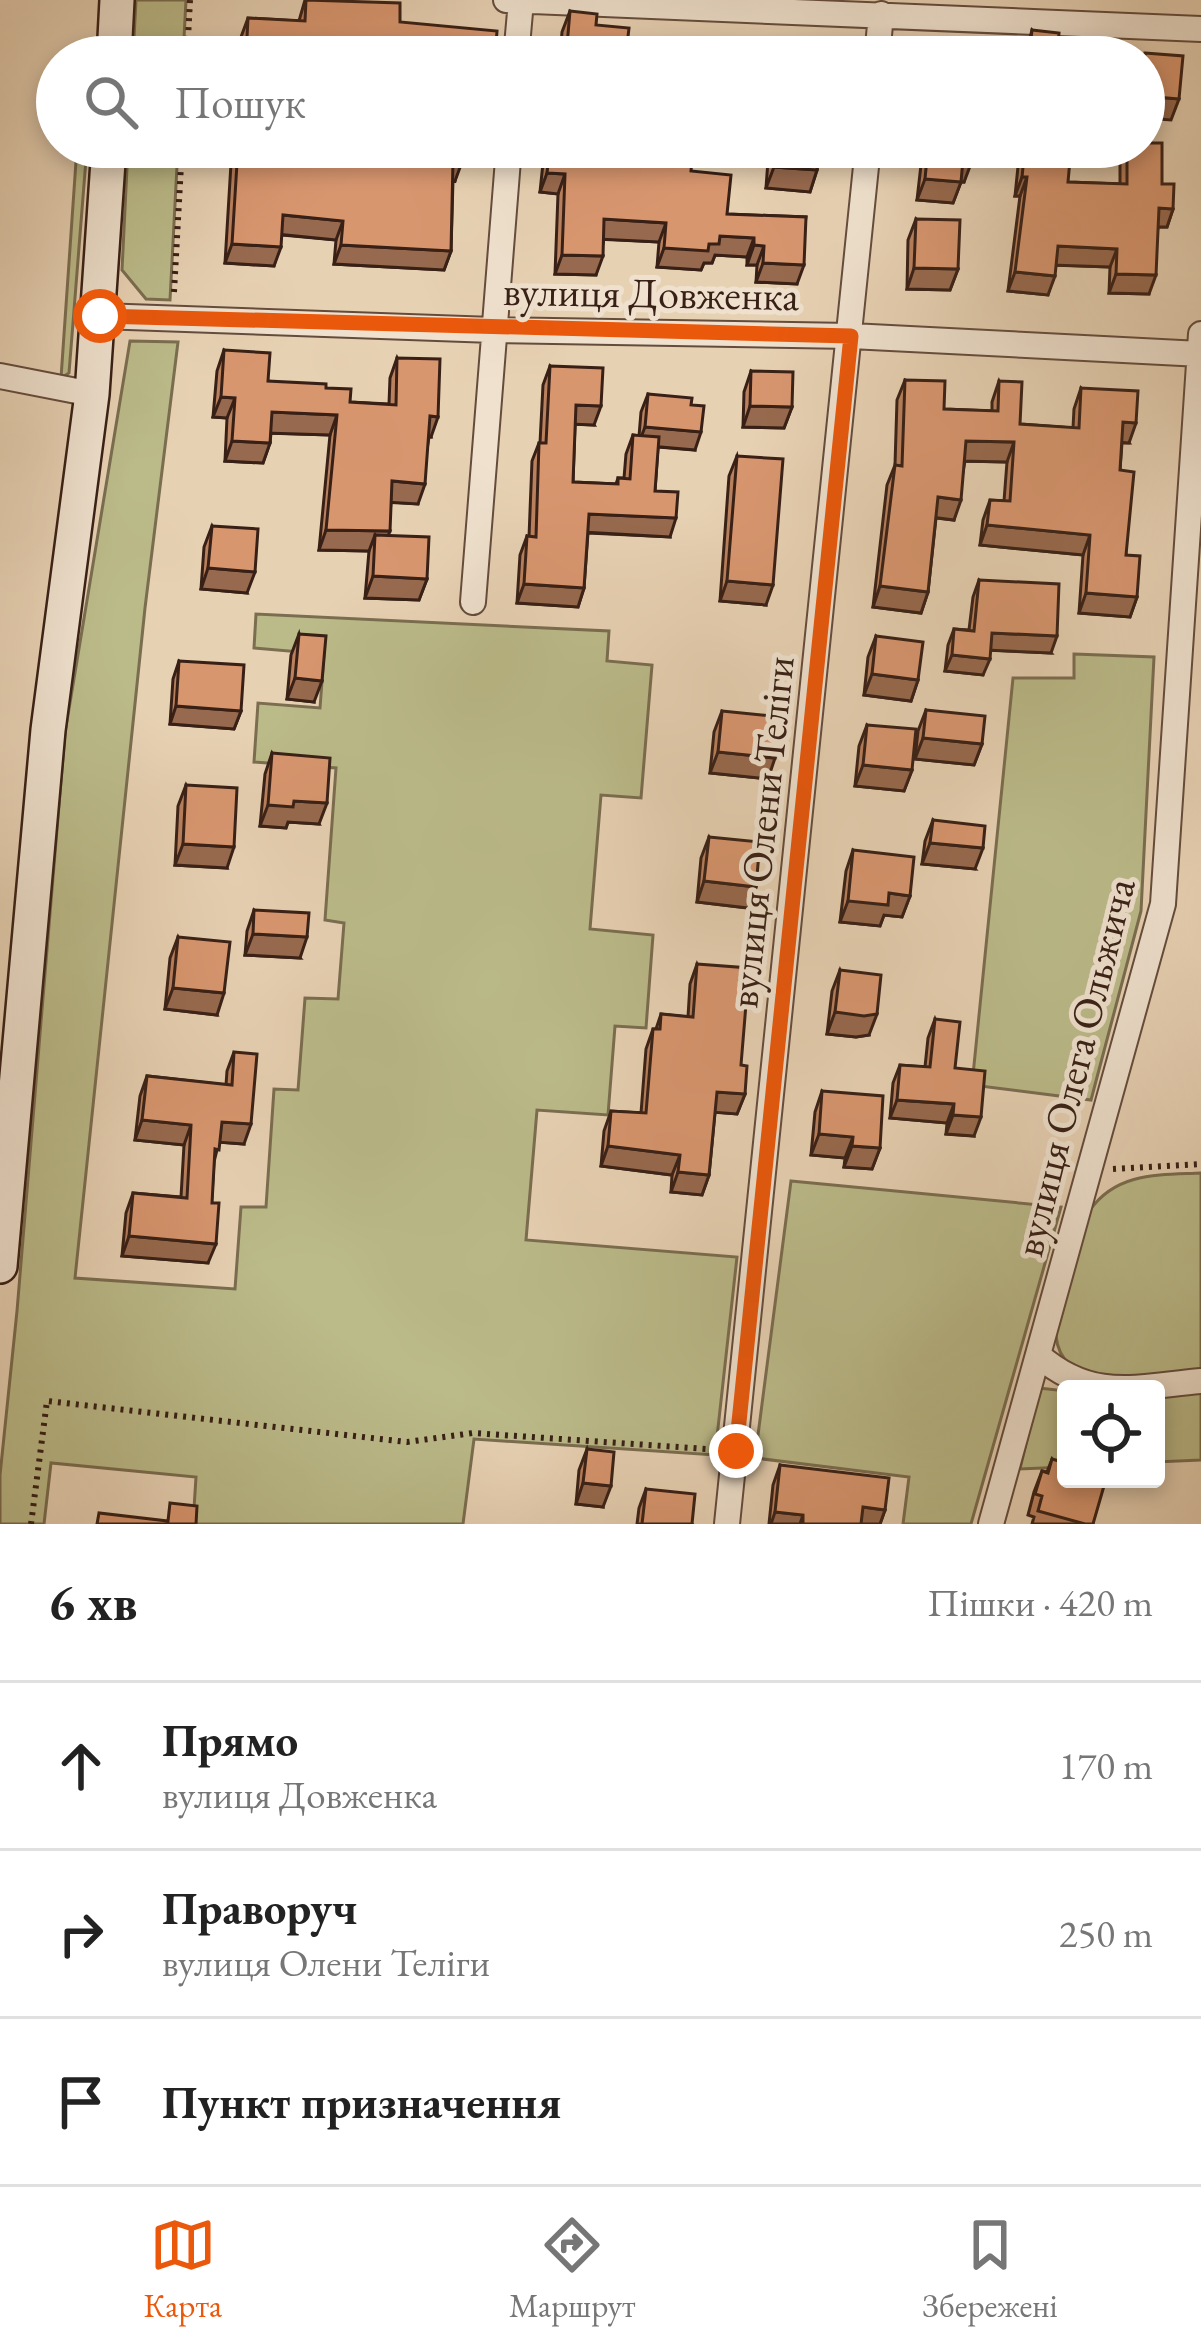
<!DOCTYPE html>
<html lang="uk">
<meta charset="utf-8">
<style>
:root{--surface:#fff;--page:#f6f6f6;--text:#222;--muted:#767676;--line:#e0e0e0;--accent:#ea580c}
body{margin:0;font-family:"EB Garamond",serif;background:var(--page);color:var(--text)}
.controls{position:absolute;right:36px;bottom:36px;display:grid;overflow:hidden;border-radius:12px;box-shadow:0 6px 18px #0003}
.controls button{width:108px;height:108px;display:grid;place-items:center;padding:0;border:0;border-bottom:3px solid var(--line);background:var(--surface);color:var(--text);font:60px sans-serif}
.stop{position:absolute;width:36px;height:36px;margin:-27px;border:9px solid #ea580c;border-radius:50%;background:#fff}
.stop.end{background:#ea580c;border-color:#fff;box-shadow:0 3px 12px #0008}
.list{margin:0;padding:0;list-style:none}
h2{display:flex;justify-content:space-between;align-items:center;height:156px;margin:0;padding:0 48px;font-size:51px}
h2 small{font-size:39px;font-weight:400;color:var(--muted)}
.list li{display:grid;grid-template-columns:78px 1fr auto;gap:36px;align-items:center;box-sizing:border-box;height:168px;padding:0 48px;border-top:3px solid var(--line)}
.list b{display:block;font-size:45px;white-space:nowrap}
.list p{margin:0;font-size:39px;white-space:nowrap;color:var(--muted)}
.list em{font-size:39px;font-style:normal;color:var(--muted)}
.icon{flex:none;width:66px;height:66px;fill:none;stroke:currentColor;stroke-width:2;stroke-linecap:round;stroke-linejoin:round}
.map{position:relative;flex:none;width:1201px;height:1524px;overflow:hidden}
.search{position:absolute;background:var(--surface);box-shadow:0 6px 18px #0003;left:36px;right:36px;top:36px;height:132px;display:flex;align-items:center;gap:30px;box-sizing:border-box;padding:0 42px;border-radius:66px;color:var(--muted);font-size:45px}
.sheet{height:660px;background:var(--surface)}
nav{display:flex;justify-content:space-around;align-items:center;box-sizing:border-box;height:168px;border-top:3px solid var(--line);background:var(--surface);font-size:33px;color:var(--muted)}
nav a{display:grid;justify-items:center;gap:6px}
nav .on{color:var(--accent)}
.map>svg:first-child{display:block}
.green{fill:#bbba89;stroke:#7a6d50;stroke-width:3}
.lines{fill:none;stroke-linecap:round;stroke-linejoin:round}
.minor-casing{stroke:#644c3d;stroke-width:28}
.secondary-casing{stroke:#382016;stroke-width:38}
.path{stroke:#382016;stroke-width:6;stroke-dasharray:3 6;stroke-linecap:butt}
.minor{stroke:#efe1ce;stroke-width:24}
.secondary{stroke:#efe1ce;stroke-width:33}
.wall{fill:#ba815f;stroke:#382016;stroke-width:3}
.shaded-wall{fill:#97694e;stroke:#382016;stroke-width:3}
.building{fill:#d8966f;stroke:#382016;stroke-width:3}
.route{stroke:#ea580c;stroke-width:15}
.labels{text-anchor:middle;dominant-baseline:central;stroke-width:10;stroke-linejoin:round;paint-order:stroke}
.street-label{font-size:42px;fill:#382016;stroke:#efe1ce}
</style>
<div class="map">
<svg width="1201" height="1524" viewBox="0 0 1201 1524">
<rect width="100%" height="100%" fill="#e7d1b3"/>
<filter id="stains"><feTurbulence type="fractalNoise" baseFrequency=".00167" numOctaves="4"/><feColorMatrix values="0 0 0 0 .2 0 0 0 0 .09 0 0 0 0 .02 0 0 0 .5 -.17"/></filter>
<radialGradient id="worn" r=".72"><stop offset=".6" stop-color="#630" stop-opacity="0"/><stop offset="1" stop-color="#630" stop-opacity=".3"/></radialGradient>
<!-- green -->
<path class="green" d="M136,0H186L183,57H133Z
M77,147H87L69,373L61,378Z
M128,147H178L170,300L146,299L122,270Z
M130,341L178,342L145,608L75,1278L235,1289L241,1207H266L274,1089L298,1090L305,998L338,999L344,923L325,920L336,768L254,762L258,703L320,708L324,654L254,648L256,614L609,631L607,661L652,665L641,798L601,795L590,929L653,935L646,1028L615,1026L608,1115L537,1110L526,1240L737,1257L715,1455L474,1439L463,1524H193L196,1477L51,1463L44,1524H0V1475L17,1311L65,733Z
M1074,654L1154,657L1141,911L1091,1100L972,1085L1013,678H1074Z
M1201,1173V1372C1160,1377 1062,1399 1056,1336C1054,1319 1084,1233 1090,1210C1117,1172 1159,1175 1201,1173Z
M791,1181L1061,1207L971,1524H903L909,1477L755,1458Z
M1201,1387V1460L1156,1462V1392Z
M1039,1388L1066,1391V1467L1020,1469Z"/>
<g class="lines">
<defs>
<path id="minor" d="M506,0L1201,29
M516,57L521,1
M877,57L881,14
M100,316L493,330L851,336L1201,354
M0,376L92,394
M473,602L509,147
M1038,1355C1092,1402 1135,1387 1201,1381
M727,1524L868,147
M991,1524L1163,904L1201,334"/>
<path id="secondary" d="M114,57L117,0
M0,1266L48,730L92,394L109,147"/>
</defs>
<!-- minor casing -->
<use href="#minor" class="minor-casing"/>
<!-- secondary casing -->
<use href="#secondary" class="secondary-casing"/>
<!-- path -->
<path class="path" d="M187,57L190,0
M174,292L182,147
M1113,1169L1201,1164
M31,1524L47,1401L407,1442L473,1433L707,1449"/>
<!-- minor -->
<use href="#minor" class="minor"/>
<!-- secondary -->
<use href="#secondary" class="secondary"/>
</g>
<!-- wall -->
<path class="wall" d="M305,0L400,22L495,57H240L241,37L248,18L299,21Z
M570,11L596,25L626,54L637,57H560L562,32Z
M1032,30L1057,57H1025Z
M232,147H463L455,181L453,180L451,251L444,270L334,264L336,240L282,235L274,266L225,263Z
M549,147L691,171L727,214L806,217L797,284L756,282L757,265H747V257L715,255L712,263H704L701,270L657,267L659,242L604,239L596,275L555,274L558,194L540,192L543,163Z
M769,147H819L817,170L810,192L766,188Z
M925,147H973L964,182H961L953,203L917,200L922,156Z
M1020,147H1049L1068,182L1120,184V162L1126,147H1144L1173,209L1167,227H1158L1149,294L1109,293L1110,267L1056,265L1048,295L1008,291L1020,196H1015Z
M916,219L958,269L950,290L907,289L908,240Z
M224,350L268,381L326,388L350,402L389,404L390,378L397,358L431,437H429L418,504L391,502L388,535L427,579L419,600L365,598L369,551L319,550L330,435L271,433L270,443L263,463L225,461L227,418L213,417L217,371Z
M550,366L594,425L575,424L573,482L616,484L618,478H624L626,454L633,435L639,436L641,412L648,394L691,405L695,450L658,447L655,491L670,537L588,533L584,588L578,607L517,603L520,555L527,536L529,537L532,461L539,443H540L543,385Z
M751,371L792,407L784,428L743,427L744,392Z
M905,380L944,409L992,411V402L999,381L1020,424L1073,428L1074,409L1081,388L1129,443H1122L1120,470L1126,555L1137,597L1130,617L1079,613L1083,555L980,545L983,520L990,500L1004,501L1007,462L965,461L954,520L936,518L928,592L921,613L873,607L887,485L895,465L897,400Z
M737,456L766,605L720,601L729,476Z
M212,526L247,593L201,589L204,547Z
M979,580L1051,653L990,650L983,675L945,671L948,645L954,629L969,630L973,597Z
M299,634L314,702L287,699L291,655Z
M876,636L918,680L911,701L864,695L868,657Z
M179,661L241,711L234,729L170,724L173,679Z
M926,710L982,744L974,765L915,759L918,731Z
M722,711L770,732L768,779L710,773L714,732Z
M867,725L912,770L904,791L855,786L859,746Z
M272,753L319,824L288,822L286,828L260,826L265,774Z
M186,785L227,868L175,865L178,806Z
M933,820L975,869L922,864L925,841Z
M709,837L748,908L697,902L701,858Z
M853,850L910,896L902,917L884,915L880,926L840,922L846,871Z
M254,910L300,958L245,955L247,931Z
M178,937L217,1015L165,1009L170,958Z
M697,964L741,1065L745,1094L737,1114L715,1112L709,1175L702,1195L671,1192L672,1175L601,1166L604,1131L611,1111L641,1113L646,1049L653,1029H656L661,1014L688,1017L690,984Z
M840,970L869,1035L856,1037L827,1034L832,991Z
M935,1019L955,1068L974,1136L946,1134L947,1123L890,1118L893,1083L900,1065L925,1067L928,1038Z
M234,1052L244,1144L219,1142L214,1162L208,1263L122,1256L126,1213L133,1193L181,1197L184,1145L135,1140L140,1096L147,1076L226,1085L227,1071Z
M822,1091L880,1148L872,1169L844,1167L845,1158L811,1155L815,1112Z
M587,1449L603,1507L576,1504L579,1470Z
M1052,1459L1093,1524H1032L1034,1517L1028,1515L1034,1492L1042,1471L1047,1472Z
M780,1465L885,1510L880,1524H769L773,1485Z
M646,1489L692,1524H637L639,1508Z"/>
<!-- shaded-wall -->
<path class="shaded-wall" d="M1144,96L1179,99L1171,120L1144,118Z
M963,160L972,161L964,182L956,181Z
M453,161L462,162L455,181L446,180Z
M774,167L817,170L810,192L766,188Z
M547,173L565,174L558,194L540,192Z
M1022,177H1027L1020,196H1015Z
M925,179L961,182L953,203L917,200Z
M1159,208L1173,209L1167,227H1152Z
M283,215L343,221L336,240L276,234Z
M604,219L666,223L659,242L597,239Z
M720,236L754,238L747,257L715,255L712,263H704L701,270L657,267L664,248L709,244Z
M232,244L281,247L274,266L225,263Z
M341,245L451,251L444,270L334,264Z
M754,245L764,246L757,265H747Z
M1058,246L1117,249L1110,267L1051,265Z
M562,255L603,256L596,275L555,274Z
M763,263L804,265L797,284L756,282Z
M914,268L958,269L950,290L907,289Z
M1015,272L1055,276L1048,295L1008,291Z
M1116,274L1156,275L1149,294L1109,293Z
M221,397L235,398L227,418L213,417Z
M576,405L601,406L594,425L569,424Z
M750,406L792,407L784,428L743,427Z
M272,412L337,415L330,435L265,433Z
M430,416L438,417L431,437H423Z
M1123,422L1136,423L1129,443L1116,442Z
M645,427L701,432L695,450L638,445Z
M232,441L270,443L263,463L225,461Z
M966,441L1014,442L1007,462L959,461Z
M392,481L425,484L418,504L384,502Z
M938,497L961,500L954,520L931,517Z
M589,514L676,518L670,537L582,532Z
M987,525L1090,535L1083,555L980,545Z
M326,530L390,531L382,552L375,535L369,551L319,550Z
M208,568L255,572L247,593L201,589Z
M373,576L427,579L419,600L365,598Z
M727,581L773,585L766,605L720,601Z
M524,584L584,588L578,607L517,603Z
M880,586L928,592L921,613L873,607Z
M1086,593L1137,597L1130,617L1079,613Z
M992,633L1057,636L1051,653L986,650Z
M952,655L990,659L983,675L945,671Z
M872,674L918,680L911,701L864,695Z
M295,678L322,681L314,702L287,699Z
M176,706L241,711L234,729L170,724Z
M923,738L982,744L974,765L915,759Z
M718,752L775,758L768,779L710,773Z
M863,765L912,770L904,791L855,786Z
M294,801L327,803L319,824L288,822L286,828L260,826L268,805Z
M930,843L983,848L975,869L922,864Z
M183,844L234,847L227,868L175,865Z
M704,881L756,887L748,908L697,902Z
M889,893L910,896L902,917L884,915L880,926L840,922L848,901Z
M253,934L307,937L300,958L245,955Z
M173,988L224,993L217,1015L165,1009Z
M835,1012L877,1014L869,1035L856,1037L827,1034Z
M717,1092L745,1094L737,1114L710,1112Z
M897,1100L954,1104L947,1123L890,1118Z
M953,1115L981,1117L974,1136L946,1134Z
M142,1120L191,1125L184,1145L135,1140Z
M222,1122L251,1124L244,1144L215,1142Z
M819,1134L853,1137L845,1158L811,1155Z
M608,1146L680,1155L672,1175L601,1166Z
M852,1146L880,1148L872,1169L844,1167Z
M678,1172L709,1175L702,1195L671,1192Z
M129,1236L216,1244L208,1263L122,1256Z
M583,1483L611,1486L603,1507L576,1504Z
M863,1507L885,1510L880,1524H856Z
M775,1512L803,1515L800,1524H771Z"/>
<!-- building -->
<path class="building" d="M306,0L400,3V22L497,31L495,57H246L248,18L305,21Z
M570,11L597,14L596,25L629,28L626,54L638,55L637,57H566Z
M1032,30L1059,33L1057,57H1029Z
M795,40L841,44L840,57H793Z
M937,47L986,50V57H936Z
M1145,53L1183,56L1179,99L1144,96Z
M1144,143H1162V184H1174L1173,209L1159,208L1156,275L1116,274L1117,249L1058,246L1055,276L1015,272L1027,177H1022L1025,147L1071,149L1068,182L1127,184V147H1144Z
M238,147H463L462,162L453,161L451,251L341,245L343,221L283,215L281,247L232,244Z
M550,147H693L691,171L731,175L727,214L806,217L804,265L763,263L764,246L754,245V238L720,236L719,244H709L708,251L664,248L666,223L604,219L603,256L562,255L565,174L547,173Z
M775,147H819L817,170L774,167Z
M928,147H973L972,161L963,160L961,182L925,179Z
M916,219L960,220L958,269L914,268Z
M224,350L270,353L268,381L326,384V388L351,389L350,402L396,405L397,358L440,359L438,417L430,416L425,484L392,481L390,531L326,530L337,415L272,412L270,443L232,441L235,398L221,397Z
M550,366L603,368L601,406L576,405L573,482L618,484V478L630,479L633,435L659,437L655,491L678,492L676,518L589,514L584,588L524,584L527,536L536,537L539,443H546Z
M751,371L793,372L792,407L750,406Z
M905,380L945,381L944,409L998,411L999,381L1022,382L1020,424L1079,428L1081,388L1138,391L1136,423L1123,422L1120,470L1134,472L1126,555L1140,556L1137,597L1086,593L1090,535L987,525L990,500L1010,501L1014,442L966,441L961,500L938,497L928,592L880,586L895,465L902,466Z
M648,394L692,398L691,405L704,406L701,432L645,427Z
M737,456L783,459L773,585L727,581Z
M212,526L258,529L255,572L208,568Z
M375,535L429,537L427,579L373,576Z
M979,580L1059,584L1057,636L992,633L990,659L952,655L954,629L974,631Z
M299,634L326,636L322,681L295,678Z
M876,636L923,642L918,680L872,674Z
M179,661L244,665L241,711L176,706Z
M926,710L985,716L982,744L923,738Z
M722,711L772,716L770,732L778,733L775,758L718,752Z
M867,725L916,729L912,770L863,765Z
M272,753L330,758L327,803L294,801L293,807L268,805Z
M186,785L237,788L234,847L183,844Z
M933,820L985,826L983,848L930,843Z
M709,837L760,842L756,887L704,881Z
M853,850L914,857L910,896L889,893L888,905L848,901Z
M254,910L309,913L307,937L253,934Z
M178,937L230,942L224,993L173,988Z
M697,964L749,968L741,1065L747,1066L745,1094L717,1092L709,1175L678,1172L680,1155L608,1146L611,1111L646,1113L653,1029H660L661,1014L693,1017Z
M840,970L881,975L877,1014L864,1016L835,1012Z
M935,1019L960,1022L955,1068L985,1071L981,1117L953,1115L954,1104L897,1100L900,1065L930,1067Z
M234,1052L257,1054L251,1124L222,1122L219,1150L215,1149L212,1203H219L216,1244L129,1236L133,1193L187,1198L191,1125L142,1120L147,1076L232,1085Z
M822,1091L883,1096L880,1148L852,1146L853,1137L819,1134Z
M587,1449L614,1452L611,1486L583,1483Z
M1052,1459L1066,1463V1479H1106L1093,1524H1085L1038,1511L1042,1496L1035,1494L1042,1471L1048,1473Z
M780,1465L889,1478L885,1510L863,1507L861,1524H803V1515L775,1512Z
M646,1489L695,1494L692,1524H642Z
M170,1503L197,1506L196,1524H97L99,1513L168,1521Z"/>
<g class="lines">
<!-- route -->
<path class="route" d="M100,316L851,336L736,1451"/>
</g>
<g class="labels">
<!-- street labels -->
<g class="street-label">
<text transform="translate(651 293) rotate(1)">вулиця Довженка</text>
<text transform="translate(761 832) rotate(-84)">вулиця Олени Теліги</text>
<text transform="translate(1074 1067) rotate(-76)">вулиця Олега Ольжича</text>
</g>
</g>
<rect width="100%" height="100%" filter="url(#stains)"/>
<rect width="100%" height="100%" fill="url(#worn)"/>
</svg>
<div class="controls">
<button><svg class="icon" aria-label="locate" viewBox="0 0 24 24"><circle cx="12" cy="12" r="6"/><path d="M12 2v4M12 18v4M2 12h4M18 12h4"/></svg></button>
</div>
<div class="stop" style="left:100px;top:316px"></div>
<div class="stop end" style="left:736px;top:1451px"></div>
<div class="search"><svg class="icon" aria-label="search" viewBox="0 0 24 24"><circle cx="10" cy="10" r="6"/><path d="M15 15l6 6"/></svg>Пошук</div>
</div>
<section class="sheet">
<h2>6 хв<small>Пішки · 420 m</small></h2>
<ul class="list">
<li><svg class="icon" aria-label="ahead" viewBox="0 0 24 24"><path d="M12 20V5M6 11l6-6 6 6"/></svg><div><b>Прямо</b><p>вулиця Довженка</p></div><em>170 m</em></li>
<li><svg class="icon" aria-label="right" viewBox="0 0 24 24"><path d="M7 20v-9h11M14 6l5 5-5 5"/></svg><div><b>Праворуч</b><p>вулиця Олени Теліги</p></div><em>250 m</em></li>
<li><svg class="icon" aria-label="arrive" viewBox="0 0 24 24"><path d="M6 21V4h12l-3 4 3 4H6"/></svg><div><b>Пункт призначення</b></div></li>
</ul>
</section>
<nav>
<a class="on"><svg class="icon" aria-label="map" viewBox="0 0 24 24"><path d="M3 6l6-2 6 2 6-2v14l-6 2-6-2-6 2zM9 4v14M15 6v14"/></svg>Карта</a>
<a><svg class="icon" aria-label="directions" viewBox="0 0 24 24"><path d="M12 3l9 9-9 9-9-9zM9 14v-3h6M13 9l2 2-2 2"/></svg>Маршрут</a>
<a><svg class="icon" aria-label="saved" viewBox="0 0 24 24"><path d="M7 4h10v16l-5-4-5 4z"/></svg>Збережені</a>
</nav>
